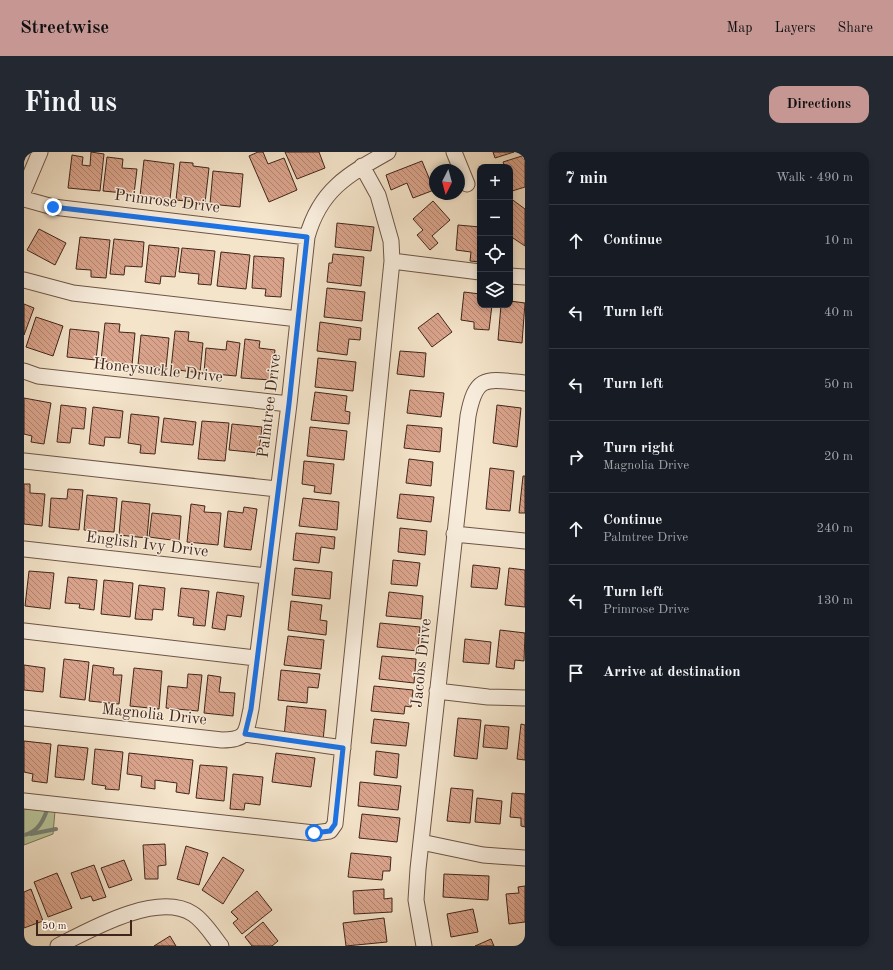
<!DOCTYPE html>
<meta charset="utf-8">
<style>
:root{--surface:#171b24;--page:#242831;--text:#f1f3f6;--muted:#9ea1a6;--line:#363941;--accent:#c59692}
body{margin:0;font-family:"Old Standard TT",serif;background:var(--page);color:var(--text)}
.controls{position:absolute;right:12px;top:12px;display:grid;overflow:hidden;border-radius:8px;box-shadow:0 2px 6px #0003}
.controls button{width:36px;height:36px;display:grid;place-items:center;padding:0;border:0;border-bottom:1px solid var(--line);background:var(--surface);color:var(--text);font:20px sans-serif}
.compass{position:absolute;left:405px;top:12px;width:36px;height:36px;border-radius:50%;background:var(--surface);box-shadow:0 2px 6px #0003;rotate:186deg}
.scale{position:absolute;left:12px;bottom:10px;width:96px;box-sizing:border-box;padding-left:4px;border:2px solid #41251a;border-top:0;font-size:11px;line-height:14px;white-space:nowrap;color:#41251a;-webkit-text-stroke:3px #f8eddd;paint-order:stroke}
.stop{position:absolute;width:12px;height:12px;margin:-9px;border:3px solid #1a73e8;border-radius:50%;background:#fff}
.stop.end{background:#1a73e8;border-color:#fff;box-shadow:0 1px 4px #0008}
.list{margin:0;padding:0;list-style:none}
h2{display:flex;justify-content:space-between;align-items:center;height:52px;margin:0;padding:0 16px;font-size:17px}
h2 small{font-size:13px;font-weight:400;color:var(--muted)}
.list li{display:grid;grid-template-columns:26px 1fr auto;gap:12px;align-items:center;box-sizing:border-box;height:72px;padding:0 16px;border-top:1px solid var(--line)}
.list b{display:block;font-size:15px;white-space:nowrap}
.list p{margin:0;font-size:13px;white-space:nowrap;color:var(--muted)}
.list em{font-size:13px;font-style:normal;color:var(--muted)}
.icon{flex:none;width:22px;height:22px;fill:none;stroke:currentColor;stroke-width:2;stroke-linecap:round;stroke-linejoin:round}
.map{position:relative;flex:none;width:501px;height:794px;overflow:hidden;border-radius:12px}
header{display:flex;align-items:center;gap:24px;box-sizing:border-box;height:56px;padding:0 20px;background:var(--accent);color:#111}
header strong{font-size:19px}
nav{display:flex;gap:22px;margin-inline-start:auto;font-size:14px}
.intro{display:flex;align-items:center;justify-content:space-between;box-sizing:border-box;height:96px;padding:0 24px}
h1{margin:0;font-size:28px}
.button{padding:10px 18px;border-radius:12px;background:var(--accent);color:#111;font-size:14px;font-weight:700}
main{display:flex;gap:24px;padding:0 24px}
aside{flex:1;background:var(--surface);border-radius:12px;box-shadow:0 2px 6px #0003}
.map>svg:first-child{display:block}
.park{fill:#b8c59a;stroke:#7c755a}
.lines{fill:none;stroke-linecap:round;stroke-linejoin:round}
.stream{stroke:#788176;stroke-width:4}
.building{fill:url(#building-back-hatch);stroke:#41251a}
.minor-casing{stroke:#6e5546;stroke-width:17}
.minor{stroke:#f8eddd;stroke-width:15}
.route{stroke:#1a73e8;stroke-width:5}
.labels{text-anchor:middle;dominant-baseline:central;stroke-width:3;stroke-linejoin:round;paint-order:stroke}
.street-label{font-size:16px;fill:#41251a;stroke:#f8eddd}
</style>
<header>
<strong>Streetwise</strong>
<nav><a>Map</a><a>Layers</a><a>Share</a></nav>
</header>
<div class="intro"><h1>Find us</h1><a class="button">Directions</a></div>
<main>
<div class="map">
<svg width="501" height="794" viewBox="0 0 501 794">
<defs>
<pattern id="building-back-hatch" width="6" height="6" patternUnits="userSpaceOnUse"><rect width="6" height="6" fill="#daa48c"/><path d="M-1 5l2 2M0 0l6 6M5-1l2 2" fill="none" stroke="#b28572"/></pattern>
</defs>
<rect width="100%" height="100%" fill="#f4e4ca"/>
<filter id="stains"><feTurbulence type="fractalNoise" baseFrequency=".005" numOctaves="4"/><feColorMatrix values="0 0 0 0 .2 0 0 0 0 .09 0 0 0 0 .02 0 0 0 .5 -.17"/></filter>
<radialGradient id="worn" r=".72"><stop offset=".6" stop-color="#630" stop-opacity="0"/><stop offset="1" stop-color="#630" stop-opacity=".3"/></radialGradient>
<!-- park -->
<path class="park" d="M0,657L31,659L29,682L0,693Z"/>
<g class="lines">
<!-- stream -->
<path class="stream" d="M7,682L32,677
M0,683C13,681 19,670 23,658"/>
</g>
<!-- building -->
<path class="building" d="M67,0L80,2L76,39L44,36L48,3L59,5L58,13L66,14Z
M234,0H239L244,12L260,6L273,38L245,50L225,4Z
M261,0H295L301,16L273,27Z
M469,0H490L471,6Z
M501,3V35L488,39L486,32V15H481L479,10Z
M83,5L99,7L98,16L113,17L110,42L79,39Z
M120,8L150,12L146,47L116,44Z
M398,9L410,38L389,46L383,31L367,38L362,23Z
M156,10L169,11V14L185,16L181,51L152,48Z
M189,19L219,22L216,55L186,52Z
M486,46L501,57V94L486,84Z
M409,49L426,68L408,84L414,91L406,98L393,83L399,78L389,67Z
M313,71L350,75L347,99L311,95Z
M434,73L456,75V110L446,109L447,100L432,98Z
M15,77L42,91L31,113L3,98Z
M56,85L86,88L82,126L67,125V118L52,117Z
M90,87L120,90L118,115L101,114L100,123L86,122Z
M125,93L155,96L151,125L137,124L136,132L121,130Z
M158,96L191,99L187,133L174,132L175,122L155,120Z
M197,100L226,103L222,137L193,134Z
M309,102L340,105L337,134L303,130L305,111H308Z
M230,104L260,106L257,145L241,144L242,137L228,136Z
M303,136L341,140L338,169L300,165Z
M440,140L456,142V153H468L465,178L450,177V170L437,168Z
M486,149L501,151L498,191L474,188L477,153H486Z
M0,152L10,156L0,183Z
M414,161L428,180L408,195L394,176Z
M12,165L39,174L29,204L2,195Z
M296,170L337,176L336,188L325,187L323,203L293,199Z
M81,171L96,172L95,180L111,181L108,213L77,209Z
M46,177L75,180L72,208L43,205Z
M151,179L165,180L164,189L179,191L176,221L147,217Z
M117,183L145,186L142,216L114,213Z
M221,187L236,189L235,196L251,198L247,228L217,226Z
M203,189L216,191L212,224L180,221L182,196L202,198Z
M376,199L402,201L400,225L373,222Z
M294,206L332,210L329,239L291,235Z
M386,238L420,241L417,265L383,261Z
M291,240L323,244L321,259L326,260L325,272L287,268Z
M0,246L27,251L20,292L7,290L8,284L0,282Z
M37,253L62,256L60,277L48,276L46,291L33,290Z
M473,253L497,256L493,295L469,291Z
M69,255L99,259L96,286L81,285L80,294L65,292Z
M107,262L135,265L131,302L116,301L117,293L104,291Z
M140,266L172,270L169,293L137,290Z
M178,269L205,271L201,309L174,307Z
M208,272L238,275L235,301L205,298Z
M383,273L418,276L416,300L380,296Z
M286,275L323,279L320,308L283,304Z
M385,307L409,310L407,334L382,331Z
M280,309L310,312L307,342L290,340L291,334L278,332Z
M466,316L490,319L486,359L462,357Z
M499,324H501V361H495Z
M0,332H6V341L21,342L18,374L0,372Z
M44,337L59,338L55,378L25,375L27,346L43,347Z
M376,342L410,345L407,370L373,366Z
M63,343L93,346L90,380L60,378Z
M279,346L315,350L313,378L275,374Z
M98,349L126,352L123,386L95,383Z
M167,352L181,354L180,360L197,361L194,393L163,390Z
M220,355L233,357L227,398L200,395L204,359L219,361Z
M128,361L157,364L155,389L125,385Z
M376,376L403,379L401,403L374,400Z
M272,381L311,385L310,397L297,395L295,411L269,408Z
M369,408L396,411L393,434L367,432Z
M449,413L476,416L473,437L447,435Z
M271,416L308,420L306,447L268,443Z
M485,416L501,418V455L481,453Z
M5,419L30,421L26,457L1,454Z
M44,425L73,428L70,458L55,456L56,452L41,451Z
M80,428L109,431L106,465L77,462Z
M115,433L141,436L139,458L129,457L128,468L111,467Z
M157,436L185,439L181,474L169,473L170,466L154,464Z
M193,440L220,444L217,465L203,463L201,478L188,476Z
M365,440L399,444L397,467L362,464Z
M267,449L298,453L296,468L303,469L302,483L264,478Z
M356,471L396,475L394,499L353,495Z
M476,478L501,481L500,509L491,508L490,517L472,515Z
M264,484L300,488L297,517L260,513Z
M441,487L467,490L465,512L439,510Z
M358,504L392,507L390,531L355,527Z
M40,507L65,510L61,548L36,545Z
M0,513L21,516L19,540L0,538Z
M69,513L90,516L89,523H98L95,552L65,549Z
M110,516L138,519L135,557L106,554Z
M257,518L296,522L294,536L284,535L283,551L254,548Z
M164,522L178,523L174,559L142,556L144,534L163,536Z
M184,523L197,525L195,540L211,541L209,564L180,561Z
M350,534L389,538L387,555L381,554L380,562L347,559Z
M263,554L302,558L299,589L260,585Z
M434,566L457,568L453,607L430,604Z
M350,567L385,571L382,594L347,591Z
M497,572L501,573V608L493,607Z
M461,573L485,575L483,597L459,595Z
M0,589L27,592L23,631L8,629L9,622L0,620Z
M34,593L64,596L60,628L31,625Z
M71,597L99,600L95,638L81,637L82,634L68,632Z
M352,599L375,602L373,626L350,623Z
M105,601L169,608L165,642L152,640L153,631L131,628V637L117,635L118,624L103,622Z
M252,601L291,606L287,635L248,630Z
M176,613L203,615L200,649L172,646Z
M209,622L239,625L236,653L221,651L220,658L206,657Z
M336,630L377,634L374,658L334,654Z
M427,636L449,638L446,671L423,669Z
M488,641L501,642V675L497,674V666L486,665Z
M453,646L478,649L476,672L451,670Z
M338,662L376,666L373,690L335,686Z
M141,692L142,713L134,714V727H121L119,693Z
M162,694L184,701L175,733L153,727Z
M327,701L367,705L366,719H359L358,728L324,725Z
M199,705L220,718L199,752L178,738Z
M100,708L108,728L85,736L77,716Z
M70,713L82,745L69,749L67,744L57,747L47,721Z
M33,721L48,756L24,765L10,730Z
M420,722L465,724L464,748L419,745Z
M501,734V770L485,772L482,742L495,741L494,735Z
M7,737L19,769L0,776V740Z
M360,737V747L368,746V760L330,762L329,739Z
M233,739L248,758L218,782L209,771L214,767L207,760Z
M449,757L454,780L427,785L423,762Z
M360,766L363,790L322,794L319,771Z
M239,770L254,789L248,794H228L221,785Z
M146,784L152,794H130Z
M467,787L470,794H451Z"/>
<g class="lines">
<defs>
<path id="minor" d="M430,0L443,32
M338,14L354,43L367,89L368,109L456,120
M0,38L16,0
M0,47L29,55L283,85
M486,124L501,125
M0,128L49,141L274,167
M0,219L14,224L265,252
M0,309L253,337
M430,382L501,389
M0,397L242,424
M0,479L232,506
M413,539L464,545L501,546
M0,566L198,588C224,588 222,580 227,557L265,252L283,85C296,38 323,23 364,0
M221,582L319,596
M0,649L290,681L306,679L311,672L368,109
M397,690L459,703L501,706
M34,794C67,777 134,739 169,762C180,769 189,784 197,794
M400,794L392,748L394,717L444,264C452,222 462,227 501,231"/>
</defs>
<!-- minor casing -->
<use href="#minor" class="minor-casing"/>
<!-- minor -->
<use href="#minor" class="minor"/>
</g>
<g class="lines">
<!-- route -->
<path class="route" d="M29,55L283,85L265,252L227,557L221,582L319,596L311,672L306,679L290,681"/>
</g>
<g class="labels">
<!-- street labels -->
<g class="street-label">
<text transform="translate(143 50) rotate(7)">Primrose Drive</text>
<text transform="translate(134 219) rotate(6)">Honeysuckle Drive</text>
<text transform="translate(246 254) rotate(-83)">Palmtree Drive</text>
<text transform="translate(123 393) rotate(7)">English Ivy Drive</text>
<text transform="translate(398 511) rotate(-84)">Jacobs Drive</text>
<text transform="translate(130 563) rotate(6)">Magnolia Drive</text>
</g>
</g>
<rect width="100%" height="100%" filter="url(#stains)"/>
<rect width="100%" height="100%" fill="url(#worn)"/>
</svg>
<div class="controls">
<button>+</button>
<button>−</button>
<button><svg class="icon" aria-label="locate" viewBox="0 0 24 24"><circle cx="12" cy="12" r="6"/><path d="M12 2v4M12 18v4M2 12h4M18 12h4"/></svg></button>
<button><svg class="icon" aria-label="layers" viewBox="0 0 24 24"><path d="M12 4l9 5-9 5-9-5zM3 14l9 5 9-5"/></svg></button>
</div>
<svg class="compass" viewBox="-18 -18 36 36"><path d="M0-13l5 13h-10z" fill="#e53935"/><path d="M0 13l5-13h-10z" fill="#9ea1a6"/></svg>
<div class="scale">50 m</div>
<div class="stop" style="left:290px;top:681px"></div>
<div class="stop end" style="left:29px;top:55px"></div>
</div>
<aside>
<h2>7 min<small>Walk · 490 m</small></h2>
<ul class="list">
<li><svg class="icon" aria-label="ahead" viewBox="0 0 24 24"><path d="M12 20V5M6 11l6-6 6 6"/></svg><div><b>Continue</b></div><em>10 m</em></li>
<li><svg class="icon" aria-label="left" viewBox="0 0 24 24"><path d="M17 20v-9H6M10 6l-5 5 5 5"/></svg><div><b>Turn left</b></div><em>40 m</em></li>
<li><svg class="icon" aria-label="left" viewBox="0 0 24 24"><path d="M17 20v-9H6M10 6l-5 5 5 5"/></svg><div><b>Turn left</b></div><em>50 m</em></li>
<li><svg class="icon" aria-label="right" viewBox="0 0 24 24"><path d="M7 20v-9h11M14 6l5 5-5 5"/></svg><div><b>Turn right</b><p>Magnolia Drive</p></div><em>20 m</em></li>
<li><svg class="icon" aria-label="ahead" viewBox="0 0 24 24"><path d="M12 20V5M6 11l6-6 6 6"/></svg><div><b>Continue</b><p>Palmtree Drive</p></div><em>240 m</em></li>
<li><svg class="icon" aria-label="left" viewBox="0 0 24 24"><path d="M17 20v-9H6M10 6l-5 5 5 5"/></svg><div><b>Turn left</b><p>Primrose Drive</p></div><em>130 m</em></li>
<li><svg class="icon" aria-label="arrive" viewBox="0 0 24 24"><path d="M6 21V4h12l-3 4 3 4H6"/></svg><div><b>Arrive at destination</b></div></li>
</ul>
</aside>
</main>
